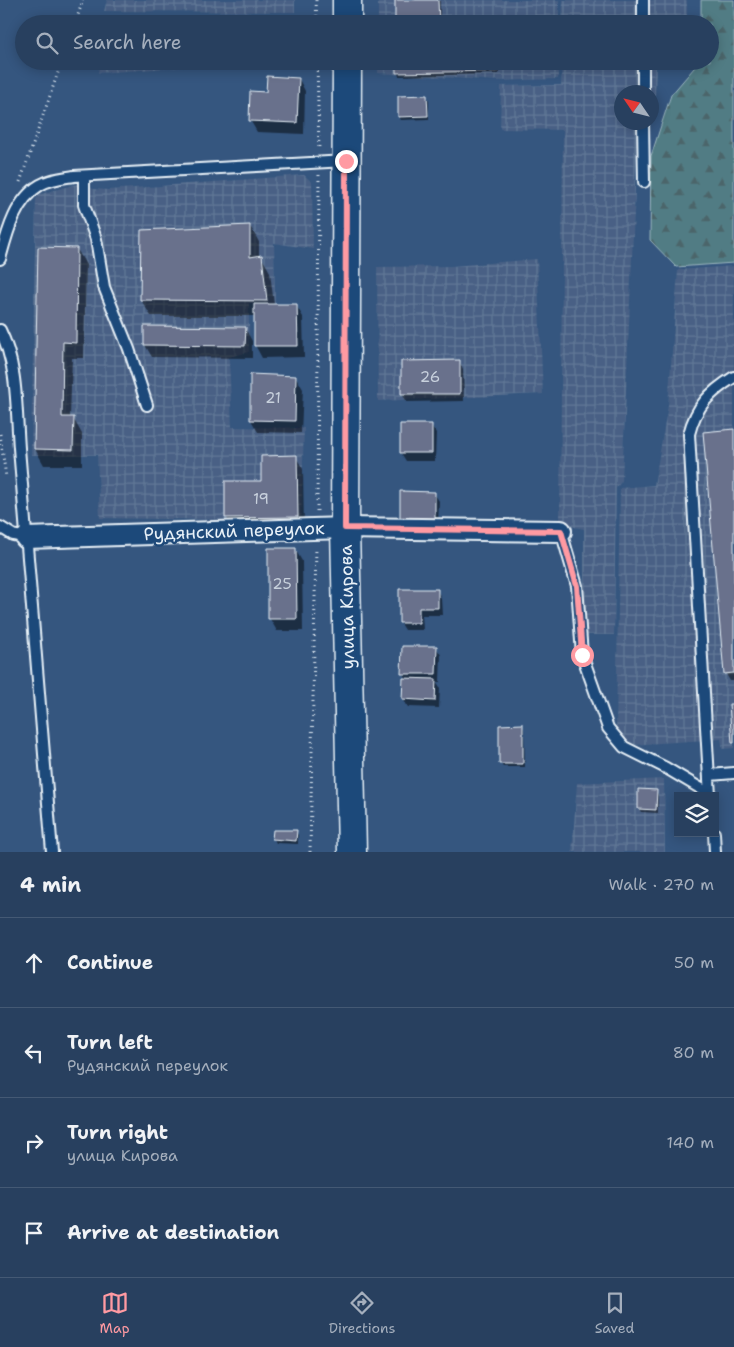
<!DOCTYPE html>
<meta charset="utf-8">
<style>
:root{--surface:#28405f;--page:#344b68;--text:#f1f3f6;--muted:#a5afbd;--line:#445974;--accent:#ff9aa2}
body{margin:0;font-family:"Shantell Sans",sans-serif;background:var(--page);color:var(--text)}
.controls{position:absolute;right:15px;bottom:15px;display:grid;overflow:hidden;border-radius:0px;box-shadow:0 2px 12px #0003}
.controls button{width:45px;height:45px;display:grid;place-items:center;padding:0;border:0;border-bottom:1px solid var(--line);background:var(--surface);color:var(--text);font:25px sans-serif}
.compass{position:absolute;left:614px;top:85px;width:45px;height:45px;border-radius:50%;background:var(--surface);box-shadow:0 2px 12px #0003;rotate:305deg}
.stop{position:absolute;width:15px;height:15px;margin:-11px;border:4px solid #ff9aa2;border-radius:50%;background:#fff}
.stop.end{background:#ff9aa2;border-color:#fff;box-shadow:0 1px 5px #0008}
.list{margin:0;padding:0;list-style:none}
h2{display:flex;justify-content:space-between;align-items:center;height:65px;margin:0;padding:0 20px;font-size:21px}
h2 small{font-size:16px;font-weight:400;color:var(--muted)}
.list li{display:grid;grid-template-columns:32px 1fr auto;gap:15px;align-items:center;box-sizing:border-box;height:90px;padding:0 20px;border-top:1px solid var(--line)}
.list b{display:block;font-size:19px;white-space:nowrap}
.list p{margin:0;font-size:16px;white-space:nowrap;color:var(--muted)}
.list em{font-size:16px;font-style:normal;color:var(--muted)}
.icon{flex:none;width:28px;height:28px;fill:none;stroke:currentColor;stroke-width:2;stroke-linecap:round;stroke-linejoin:round}
.map{position:relative;flex:none;width:734px;height:852px;overflow:hidden}
.search{position:absolute;background:var(--surface);box-shadow:0 2px 12px #0003;left:15px;right:15px;top:15px;height:55px;display:flex;align-items:center;gap:12px;box-sizing:border-box;padding:0 18px;border-radius:28px;color:var(--muted);font-size:19px}
.sheet{height:425px;background:var(--surface)}
nav{display:flex;justify-content:space-around;align-items:center;box-sizing:border-box;height:70px;border-top:1px solid var(--line);background:var(--surface);font-size:14px;color:var(--muted)}
nav a{display:grid;justify-items:center;gap:2px}
nav .on{color:var(--accent)}
.map>svg:first-child{display:block}
.industrial{fill:url(#industrial-grid)}
.forest{fill:url(#forest-firs);stroke:#9cb6be}
.shadow{fill:#0007}
.building{fill:#69718c;stroke:#e8f1f8}
.lines{fill:none;stroke-linecap:round;stroke-linejoin:round}
.service-casing{stroke:#e8f1f8;stroke-width:14}
.minor-casing{stroke:#e8f1f8;stroke-width:24}
.primary-casing{stroke:#e8f1f8;stroke-width:31}
.path{stroke:#e8f1f8;stroke-width:3;stroke-dasharray:1 4;stroke-linecap:butt}
.service{stroke:#1f4a7a;stroke-width:10}
.minor{stroke:#1f4a7a;stroke-width:20}
.primary{stroke:#1f4a7a;stroke-width:28}
.route{stroke:#ff9aa2;stroke-width:6}
.labels{text-anchor:middle;dominant-baseline:central;stroke-width:5;stroke-linejoin:round;paint-order:stroke}
.number-label{font-size:15px;fill:#c8d1dd}
.street-label{font-size:18px;fill:#e8f1f8;stroke:#1f4a7a}
</style>
<div class="map">
<svg width="734" height="852" viewBox="0 0 734 852">
<defs>
<pattern id="industrial-grid" width="8" height="8" patternUnits="userSpaceOnUse" patternTransform="scale(1.25)"><rect width="8" height="8" fill="#486185"/><path d="M0 4h8M4 0v8" fill="none" stroke="#627897"/></pattern>
<pattern id="forest-firs" width="22" height="20" patternUnits="userSpaceOnUse" patternTransform="scale(1.25)"><rect width="22" height="20" fill="#517c84"/><path d="M5 1l3.5 6h-7zM16 11l3.5 6h-7z" fill="#4c656a"/></pattern>
</defs>
<rect width="100%" height="100%" fill="#35567f"/>
<filter id="ink" filterUnits="userSpaceOnUse"><feTurbulence type="fractalNoise" baseFrequency=".02" numOctaves="2"/><feDisplacementMap in="SourceGraphic" scale="10" xChannelSelector="R" yChannelSelector="G"/><feConvolveMatrix kernelMatrix="1 2 1 2 8 2 1 2 1" color-interpolation-filters="sRGB"/></filter>
<g filter="url(#ink)">
<!-- industrial -->
<path class="industrial" d="M107,0H295V12L104,11Z
M378,0H559V24H378Z
M563,0H687V24H562Z
M106,18L300,19L301,24H106Z
M100,61H268L98,73Z
M378,61H558V79L498,81L378,73Z
M562,61H686V66L656,67L655,98H652V92H622V122L638,123L622,481L616,488L614,635H584V529L560,524L563,130L500,129L501,86L561,85Z
M304,175L312,182L313,249L274,243L275,303H249V352L229,357L232,427L304,428L301,521L100,518L97,455H31L36,199L40,194L77,184L94,189L108,190Z
M537,259L543,394L378,401L377,267L452,266Z
M734,266V748L723,749L721,739L630,745L616,730L620,488L654,485L668,405L678,270Z
M664,779L665,852H572L577,783Z"/>
<!-- forest -->
<path class="forest" d="M701,0H734V263L676,267L650,240L651,156L671,95L700,61H710V24H701Z"/>
<!-- shadow -->
<path class="shadow" d="M396,0H440V24H397Z
M397,61H499V74L399,76L397,72Z
M299,79L305,91L304,134L257,132L250,120L268,93Z
M427,97L429,100V119L401,120L399,117Z
M250,226L259,242V257L261,256L270,272L274,305H296L303,317L304,357L262,358L255,345V316H151L141,300Z
M77,249L86,265L84,358H72L70,418H73L82,434V465H44L35,449Z
M245,328L252,341V358L152,357L145,345Z
M459,361L463,369L464,401L407,402L402,394V362Z
M296,377L303,389L301,433L258,432L251,420Z
M431,425L436,433L435,461H406L401,453Z
M734,430V681H730L726,674Z
M296,457L303,469L304,529L234,530L227,518L263,482Z
M434,493L439,501L438,529L405,528Z
M295,549L302,561L303,631H277L270,619L269,550Z
M437,590L441,598L442,615H422L423,630H405L400,622Z
M436,647L441,655L440,682H436L440,688L439,708L408,707L403,699L406,679L403,674Z
M522,725L524,729L525,767H503L501,764Z
M656,791L658,795V813L641,812L639,809Z
M296,831L298,835V844L276,843L274,839V832Z"/>
<!-- building -->
<path class="building" d="M395,0H438L439,24H395Z
M396,61H497L498,71L396,73Z
M267,76L299,78L297,123L249,121L250,91L266,92Z
M427,95L428,116L398,117V96Z
M250,225V257L262,255L267,301L140,300L141,230Z
M38,247L77,248L76,343L63,342L62,417H74L73,450L34,449Z
M254,304H297L298,346H254Z
M144,326L246,327L245,346L144,345Z
M460,360V394H401V361Z
M250,374L296,376L295,421L250,420Z
M400,424H432V453H400Z
M734,429V673L724,674L703,432Z
M297,455L298,517L225,518V481H261V456Z
M400,491L435,492V521L400,520Z
M268,548H296L297,619H268Z
M399,589H438V608H419V623H399Z
M402,646H437L436,674H401Z
M403,678L436,679L435,701L402,699Z
M729,704H734V743H732Z
M523,724V764H499V725Z
M638,789L657,790L656,810L638,809Z
M273,830H297L296,841L272,839Z"/>
<g class="lines">
<defs>
<path id="service" d="M643,0V24
M643,61V92
M643,122L644,182
M84,176V205L96,239L104,287L129,349L147,405
M0,259C7,233 15,200 40,185C50,179 62,178 74,176L346,161
M0,330C18,366 16,408 19,448L52,852
M0,527L13,535L26,538
M561,531L577,586L582,655L608,728L624,747L666,768L710,794
M710,775L734,773
M710,796L689,434C696,406 710,392 734,377
M714,833L715,852"/>
<path id="minor" d="M26,538L345,528L561,531"/>
<path id="primary" d="M347,24V0
M347,61L345,528L352,852"/>
</defs>
<!-- service casing -->
<use href="#service" class="service-casing"/>
<!-- minor casing -->
<use href="#minor" class="minor-casing"/>
<!-- primary casing -->
<use href="#primary" class="primary-casing"/>
<!-- path -->
<path class="path" d="M316,0L317,24
M75,24L83,0
M317,61L319,151
M20,182L62,61
M0,434L6,477
M317,511L319,174
M310,852L316,547"/>
<!-- service -->
<use href="#service" class="service"/>
<!-- minor -->
<use href="#minor" class="minor"/>
<!-- primary -->
<use href="#primary" class="primary"/>
</g>
</g>
<g class="lines" filter="url(#ink)">
<!-- route -->
<path class="route" d="M346,161L345,528L561,531L577,586L582,655"/>
</g>
<g class="labels">
<!-- number labels -->
<g class="number-label">
<text x="430" y="377">26</text>
<text x="273" y="398">21</text>
<text x="261" y="499">19</text>
<text x="282" y="584">25</text>
</g>
<!-- street labels -->
<g class="street-label">
<text transform="translate(234 531) rotate(-2)">Рудянский переулок</text>
<text transform="translate(347 607) rotate(-91)">улица Кирова</text>
</g>
</g>
</svg>
<div class="controls">
<button><svg class="icon" aria-label="layers" viewBox="0 0 24 24"><path d="M12 4l9 5-9 5-9-5zM3 14l9 5 9-5"/></svg></button>
</div>
<svg class="compass" viewBox="-18 -18 36 36"><path d="M0-13l5 13h-10z" fill="#e53935"/><path d="M0 13l5-13h-10z" fill="#a5afbd"/></svg>
<div class="stop" style="left:582px;top:655px"></div>
<div class="stop end" style="left:346px;top:161px"></div>
<div class="search"><svg class="icon" aria-label="search" viewBox="0 0 24 24"><circle cx="10" cy="10" r="6"/><path d="M15 15l6 6"/></svg>Search here</div>
</div>
<section class="sheet">
<h2>4 min<small>Walk · 270 m</small></h2>
<ul class="list">
<li><svg class="icon" aria-label="ahead" viewBox="0 0 24 24"><path d="M12 20V5M6 11l6-6 6 6"/></svg><div><b>Continue</b></div><em>50 m</em></li>
<li><svg class="icon" aria-label="left" viewBox="0 0 24 24"><path d="M17 20v-9H6M10 6l-5 5 5 5"/></svg><div><b>Turn left</b><p>Рудянский переулок</p></div><em>80 m</em></li>
<li><svg class="icon" aria-label="right" viewBox="0 0 24 24"><path d="M7 20v-9h11M14 6l5 5-5 5"/></svg><div><b>Turn right</b><p>улица Кирова</p></div><em>140 m</em></li>
<li><svg class="icon" aria-label="arrive" viewBox="0 0 24 24"><path d="M6 21V4h12l-3 4 3 4H6"/></svg><div><b>Arrive at destination</b></div></li>
</ul>
</section>
<nav>
<a class="on"><svg class="icon" aria-label="map" viewBox="0 0 24 24"><path d="M3 6l6-2 6 2 6-2v14l-6 2-6-2-6 2zM9 4v14M15 6v14"/></svg>Map</a>
<a><svg class="icon" aria-label="directions" viewBox="0 0 24 24"><path d="M12 3l9 9-9 9-9-9zM9 14v-3h6M13 9l2 2-2 2"/></svg>Directions</a>
<a><svg class="icon" aria-label="saved" viewBox="0 0 24 24"><path d="M7 4h10v16l-5-4-5 4z"/></svg>Saved</a>
</nav>
